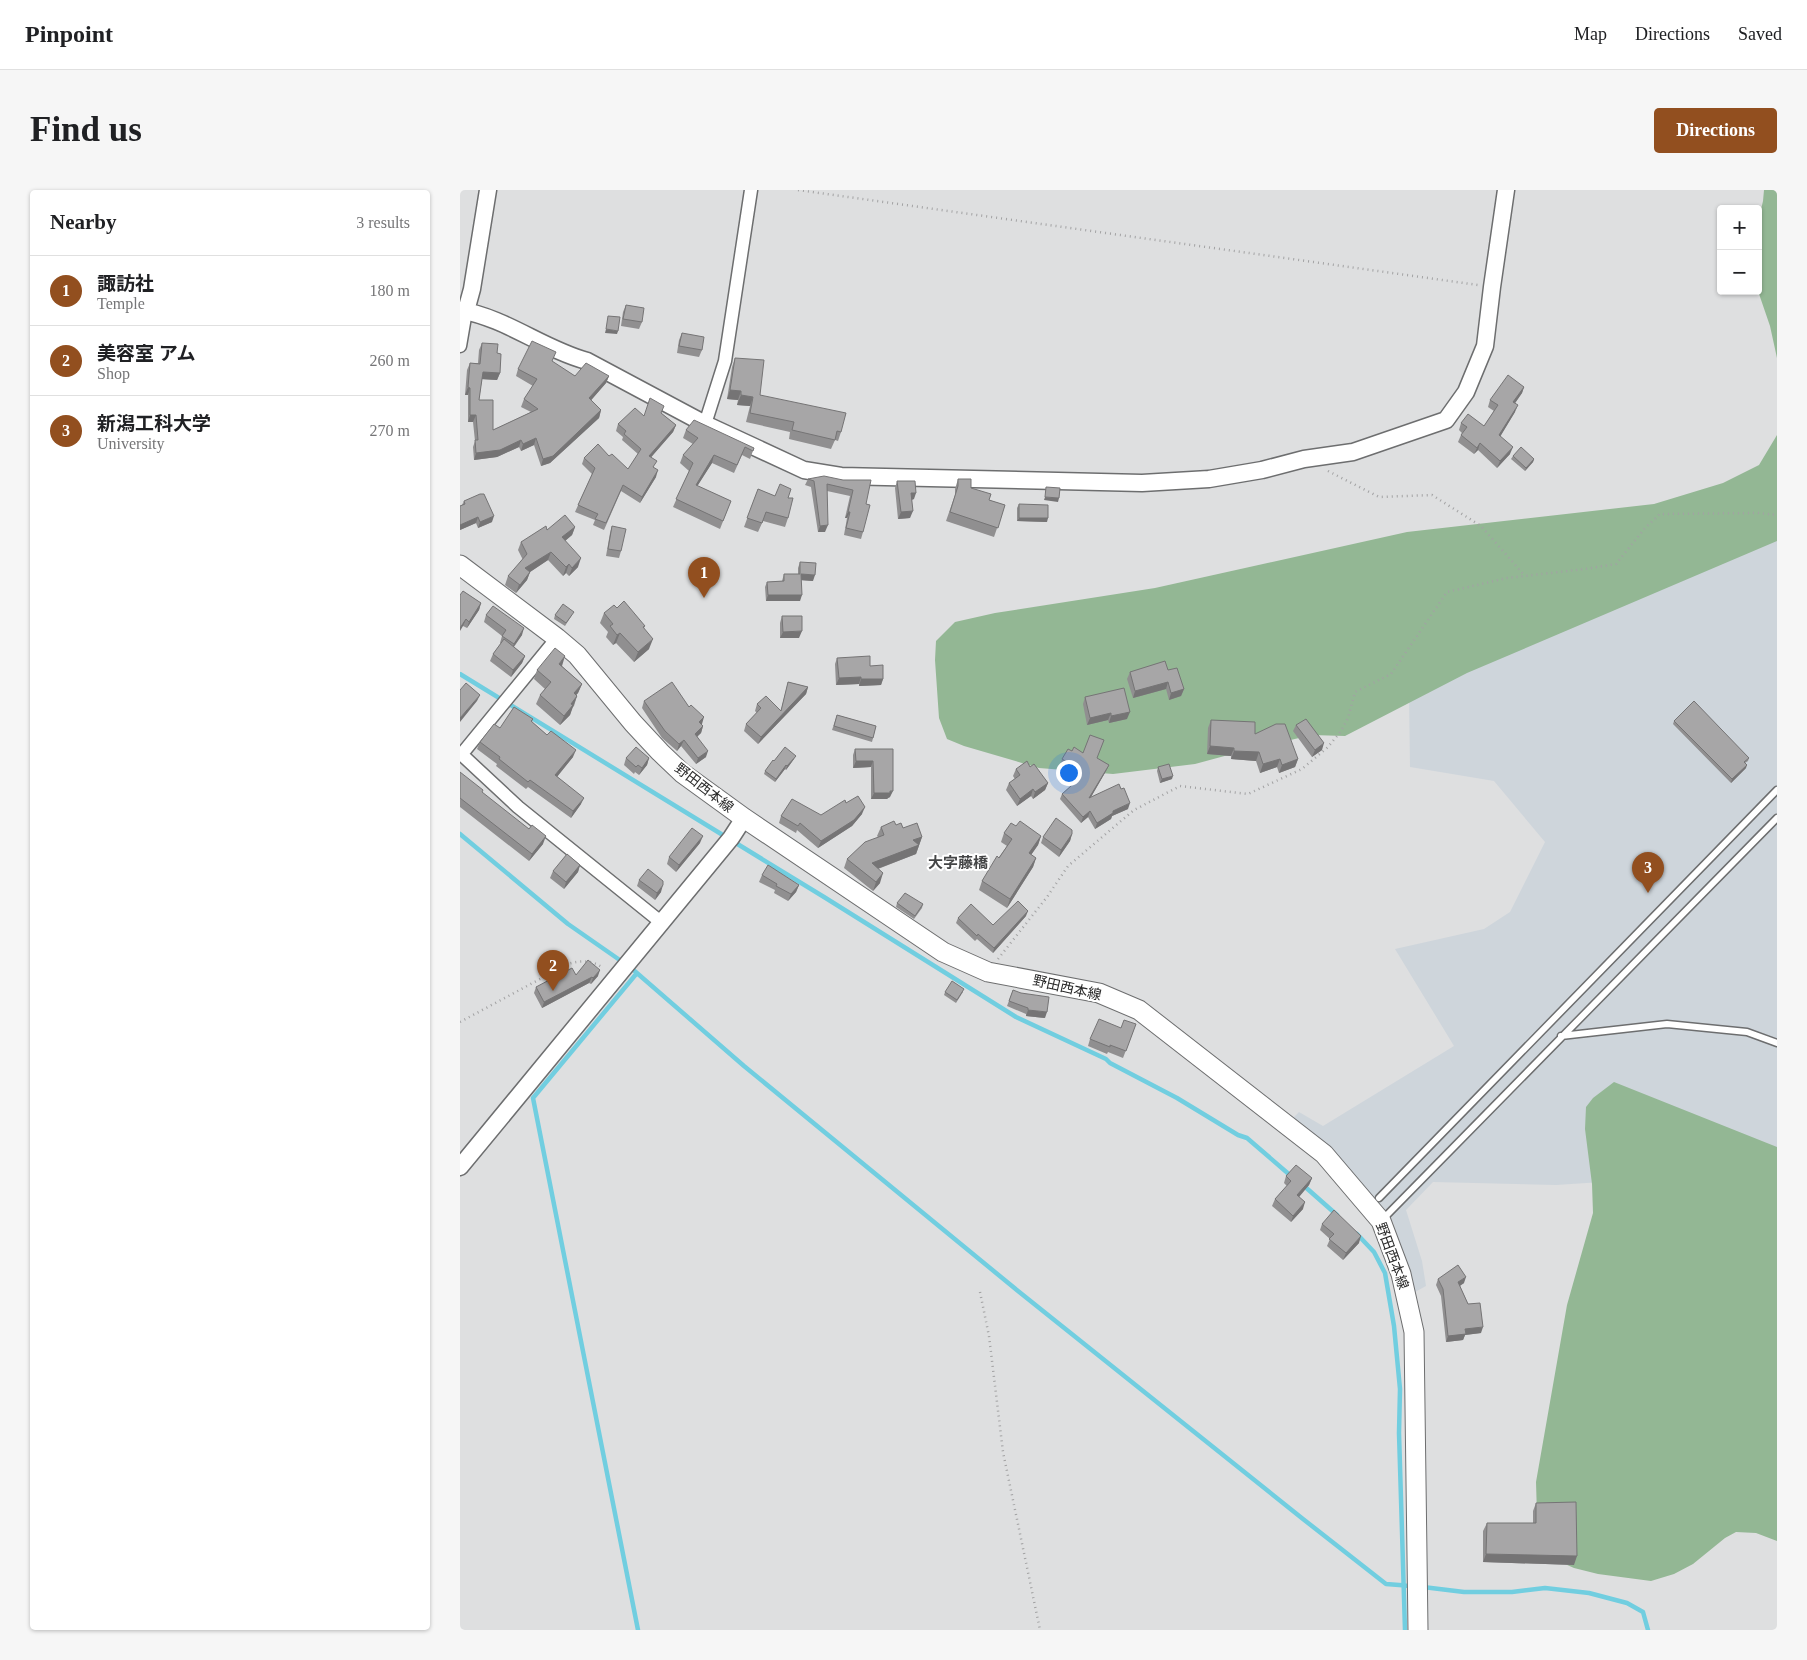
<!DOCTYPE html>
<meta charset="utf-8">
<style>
:root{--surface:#fff;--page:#f6f6f6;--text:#202124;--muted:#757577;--line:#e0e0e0;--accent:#924f1f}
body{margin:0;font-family:"Times New Roman","Noto Sans JP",serif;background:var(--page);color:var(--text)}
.controls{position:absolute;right:15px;top:15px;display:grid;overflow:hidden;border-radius:5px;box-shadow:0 1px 4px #0004}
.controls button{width:45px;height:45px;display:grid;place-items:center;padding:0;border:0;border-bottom:1px solid var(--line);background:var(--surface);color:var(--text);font:25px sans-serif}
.you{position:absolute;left:608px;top:582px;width:18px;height:18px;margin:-12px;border:4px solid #fff;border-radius:50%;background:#1a73e8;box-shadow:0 0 0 8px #1a73e833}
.badge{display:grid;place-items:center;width:32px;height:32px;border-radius:50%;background:var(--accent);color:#fff;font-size:16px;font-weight:700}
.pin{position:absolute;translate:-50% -41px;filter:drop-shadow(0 1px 2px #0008)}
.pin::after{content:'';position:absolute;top:26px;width:18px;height:15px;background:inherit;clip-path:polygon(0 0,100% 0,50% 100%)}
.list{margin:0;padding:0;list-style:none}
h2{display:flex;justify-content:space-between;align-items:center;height:65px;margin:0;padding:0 20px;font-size:21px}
h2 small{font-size:16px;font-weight:400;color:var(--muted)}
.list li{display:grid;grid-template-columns:32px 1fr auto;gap:15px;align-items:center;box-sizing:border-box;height:70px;padding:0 20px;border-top:1px solid var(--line)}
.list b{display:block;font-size:19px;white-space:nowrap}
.list p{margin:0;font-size:16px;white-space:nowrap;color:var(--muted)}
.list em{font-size:16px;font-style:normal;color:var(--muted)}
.map{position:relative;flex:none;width:1317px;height:1440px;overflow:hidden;border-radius:5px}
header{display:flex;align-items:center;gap:30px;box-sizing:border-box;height:70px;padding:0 25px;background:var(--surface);border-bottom:1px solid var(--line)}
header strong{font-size:24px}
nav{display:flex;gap:28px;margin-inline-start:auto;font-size:18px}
.intro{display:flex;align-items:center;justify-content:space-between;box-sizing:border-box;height:120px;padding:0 30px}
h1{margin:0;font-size:35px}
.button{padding:12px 22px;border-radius:5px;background:var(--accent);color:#fff;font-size:18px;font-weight:700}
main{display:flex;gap:30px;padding:0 30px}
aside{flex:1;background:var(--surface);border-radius:5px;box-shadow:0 1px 4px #0004}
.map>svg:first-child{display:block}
.built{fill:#ced5db}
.green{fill:#93b794}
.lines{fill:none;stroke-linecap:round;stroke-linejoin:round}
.stream{stroke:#71cee0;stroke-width:4.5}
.service-casing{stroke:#6d6e6f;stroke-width:9}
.minor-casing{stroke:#6d6e6f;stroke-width:15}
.tertiary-casing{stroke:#6d6e6f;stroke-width:19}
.secondary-casing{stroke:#6d6e6f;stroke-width:21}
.path{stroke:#a2a2a3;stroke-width:2.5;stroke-dasharray:1 4;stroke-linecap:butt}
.service{stroke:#fff;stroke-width:6}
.minor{stroke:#fff;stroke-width:12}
.tertiary{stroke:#fff;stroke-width:16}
.secondary{stroke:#fff;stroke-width:19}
.wall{fill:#908f90}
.shaded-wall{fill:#757475}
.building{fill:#a7a6a7;stroke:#757475}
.labels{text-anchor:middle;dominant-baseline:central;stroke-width:4;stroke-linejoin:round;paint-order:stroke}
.street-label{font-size:14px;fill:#282828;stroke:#fff}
.neighbourhood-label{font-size:15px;font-weight:bold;fill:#444546;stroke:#fff}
</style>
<header>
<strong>Pinpoint</strong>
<nav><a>Map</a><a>Directions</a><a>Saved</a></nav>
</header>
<div class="intro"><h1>Find us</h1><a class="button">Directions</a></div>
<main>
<aside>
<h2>Nearby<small>3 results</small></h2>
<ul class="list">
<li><span class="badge">1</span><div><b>諏訪社</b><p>Temple</p></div><em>180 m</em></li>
<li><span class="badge">2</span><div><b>美容室 アム</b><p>Shop</p></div><em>260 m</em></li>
<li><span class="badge">3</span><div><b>新潟工科大学</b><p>University</p></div><em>270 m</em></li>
</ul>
</aside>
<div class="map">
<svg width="1317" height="1440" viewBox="0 0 1317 1440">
<rect width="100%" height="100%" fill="#dedfe0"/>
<!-- built -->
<path class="built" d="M1317,336V1010L1234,986L1096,995L973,992L946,1020L962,1071L966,1096L955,1102L933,1032L895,990L830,931L839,922L863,936L994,856L935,759L1024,739L1050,722L1085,652L1034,591L950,577L947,357Z"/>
<!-- green -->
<path class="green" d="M1304,0H1317V168L1310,136L1298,101V32L1303,11Z
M1317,245V351L1007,483L885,546L852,545L783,561L735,574L653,584L579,578L504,556L487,549L479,528L475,470L476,451L495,432L535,423L695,398L947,342L1194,314L1263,293L1299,275Z
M1154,892L1317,957V1351L1296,1343L1276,1342L1265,1348L1233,1374L1214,1384L1191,1391L1138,1384L1114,1378L1096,1370L1077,1325L1076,1292L1107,1115L1133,1023L1132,994L1125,939L1126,917L1133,908Z"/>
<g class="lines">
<!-- stream -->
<path class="stream" d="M0,484L364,707L556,827L646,869L650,873L717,908L778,945L787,948L831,986
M0,644L108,734L164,773
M170,777L284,876L558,1101L843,1329L926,1394L952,1396
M177,783L73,908L178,1440
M843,995L877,1025
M897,1044L914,1062L925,1083L934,1136L940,1199L939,1243L945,1440
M963,1397L1004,1402H1052L1085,1398L1129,1403L1167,1413L1183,1422L1188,1440"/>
<defs>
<path id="service" d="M1101,846L1207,834L1287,842L1317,853
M919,1008L1317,600
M922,1030L1317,628"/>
<path id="minor" d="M0,156L6,121
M245,234L265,171L291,0
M0,563L58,617L202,733
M1,565L97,448"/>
<path id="tertiary" d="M0,120C46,128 83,159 127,171L245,234L344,280L381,286L682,293L749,289L802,280L844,269L893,262L986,230L1006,202L1025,156L1032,97L1046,0
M6,121L12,99L28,0
M0,977L271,648L284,628"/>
<path id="secondary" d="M0,375L97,448L117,465L173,533L200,562L222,583L284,628L483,762L528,782L639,803L679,820L864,964L921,1031L941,1084L954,1142L958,1440"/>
</defs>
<!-- service casing -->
<use href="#service" class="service-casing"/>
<!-- minor casing -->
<use href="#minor" class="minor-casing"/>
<!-- tertiary casing -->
<use href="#tertiary" class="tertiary-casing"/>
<!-- secondary casing -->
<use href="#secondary" class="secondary-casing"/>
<!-- path -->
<path class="path" d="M338,0L1018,95
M868,281L919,307L972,305L1021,336L1065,386
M538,769L587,707L608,676L674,620L720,596L788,604L842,579L868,557L881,541L888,528L895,502L931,484L987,402L1047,388L1125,379L1156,374L1185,338L1200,324L1298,323L1317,325
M0,832L108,774C121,770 132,770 143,778
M520,1102L529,1146L543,1262L580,1440"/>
<!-- service -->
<use href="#service" class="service"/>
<!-- minor -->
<use href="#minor" class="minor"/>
<!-- tertiary -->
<use href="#tertiary" class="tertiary"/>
<!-- secondary -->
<use href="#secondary" class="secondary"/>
</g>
<!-- wall -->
<path class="wall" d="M166,115L182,132L179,139L161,136L163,122Z
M222,143L242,160L239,167L217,163L219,150Z
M22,153L37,163L40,183L37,190L22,189L19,210L33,240L71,222L61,217L64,209L73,196L56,186L58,179L92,172L115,186H149L146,193L131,210L141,220L139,228L90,273L81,276L74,255L61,261L59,257L37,267L14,270L13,257L15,251L13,232H8V205H5L7,180L10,173H18L19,160Z
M275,168L300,205L381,242L378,251L375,250L371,259L329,249L330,242L286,232L290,216L277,215L278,210L267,209L272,177Z
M1064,197L1062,203L1055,213V222L1040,246L1050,264L1037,278L1018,260L1014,264L998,252L1001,245L1002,243L999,240L1001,233L1024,236L1034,221L1028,217L1030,210Z
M201,223L216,235L213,242L191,267L196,287L180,313L161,301L144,340L133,335L135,330L115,322L132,284L122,274L124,268L149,266L168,279L178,264L162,250L163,247L156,241L158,234L184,226Z
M226,240L294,258L290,269L282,265L274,283L252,273L237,296L271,311L260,339L213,317L229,281L220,273L223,265L233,254L223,248Z
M1053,266L1074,269L1073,272L1065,281L1051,269Z
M348,289L383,290L406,314L403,342L401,349L384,345L387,328H385L390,306L367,301L365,342H358L351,297L345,295Z
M498,289L529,310L545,315L534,347L486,331L495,305V299Z
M437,291L454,309L452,310L450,328L438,329L435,298Z
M298,299L315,306L328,308V328L325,337L303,331L298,342L284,337Z
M4,311L32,332L18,338L16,333L0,340V316L2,315Z
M559,314L587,332L557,331V318Z
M152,336L161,361L159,368L146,366L150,343Z
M115,337L112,345L105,351L118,377L109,386L106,383L103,386L88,370L70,382L67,390L56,403L45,395L48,386L63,370L58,360L61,352L87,340Z
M340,372L353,391L341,390L340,411H306L305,397L307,392L322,391L324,384H338V378Z
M3,401L21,413L19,420L7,438L3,436Z
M157,418L185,436L184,438L189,459L174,472L156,453L153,455L146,447L148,442L140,433L144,423Z
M26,425L62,445L54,457L65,466L62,473L51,487L30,471L33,464L41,453H40L42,446L24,432Z
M95,425H112L105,436L94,429Z
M322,426L339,448H320V433Z
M377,468L410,476L423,489L421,495L399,496V494L376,495L375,474Z
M102,476L122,494L118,503L116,505L117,506L114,516L112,518L110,525L100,535L76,514L80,505L85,499L74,489L77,480Z
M708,480L724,499L721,506L709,510L706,499L673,508L667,489L670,482Z
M328,492L348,497L346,504L298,554L284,541L286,534L297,523L295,521L297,514L321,520Z
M625,507L667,529L649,533L648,530L627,535L623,514Z
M184,511L229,517L243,536L241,543L237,546L246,567L236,574L221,556L217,561L202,548L182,518Z
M377,525L416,536L412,552L372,540Z
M73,529L72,532L113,567L97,586L121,614L111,628L68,597L66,599L36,576L37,574L17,559L20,552L40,538Z
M751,530L795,544L838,569L835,577L819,583L817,577L800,583L796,571L771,569V566L747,564L748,538Z
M1214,531L1289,568L1288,571L1285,573L1286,578L1271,593L1213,534Z
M836,535L862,560L852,567L833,541Z
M395,559H433L430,607L428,608L427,609H411V577L393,578V565Z
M612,561L623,563L637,568L649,575L646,581L631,607L668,619L652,626L651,629L635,639L628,627L621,633L600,609L602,604L616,591L614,590L616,584L600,575L602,569Z
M166,568H189L187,575L179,585L175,582L174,584L164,575Z
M334,569L326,580L325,579L315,592L304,584L305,581L314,571Z
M570,577L588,593L585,600L573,609L571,606L557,616L546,600L549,593L555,589L553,586L556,579Z
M698,577L712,589L700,593L697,581Z
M0,582L22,603L83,654L69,671L0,617Z
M386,613L402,624L392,636L358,658L337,640L336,643L319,633L321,626L361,625Z
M436,635L462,647L456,664L418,679L420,693L413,701L384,678L387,669L418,647L417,646L421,637Z
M556,636L581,646L578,655L571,665L576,668L573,677L547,718L519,700L522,691L547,656L541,652L544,643Z
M612,644L610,651L599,667L581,653L583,647Z
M240,653L216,682L207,674L209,667Z
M120,675L118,682L104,699L90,688L93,681Z
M302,685L339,695L336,702L328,711L314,703L315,700L299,692Z
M179,690L201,702L195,710L177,696Z
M437,713L463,714L462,718L454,729L436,717Z
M566,726L533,763L517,749L515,751L496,733L498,728L533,735Z
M116,785L138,786L131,794L129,793L82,818L74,803L76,797Z
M553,800L585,828L566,826V824L547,816Z
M485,802H503L496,813L484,805Z
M676,834L663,868L648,862L647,864L628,856L630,849Z
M826,986L852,988L849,995L839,1006L843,1019L831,1032L812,1016L815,1009L827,996L824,993Z
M862,1034L899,1053L883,1070L867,1056L870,1049L860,1040Z
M978,1089L1004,1093L1000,1096L1021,1143L1005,1145L1003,1150L986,1152L981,1106L976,1095Z
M1076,1313L1114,1375L1023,1372V1341L1027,1333H1073V1321Z"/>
<!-- shaded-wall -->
<path class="shaded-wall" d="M146,139L158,141L157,144L145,143Z
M23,182L40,183L37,190L20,189Z
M149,186L146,193L127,215L129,208Z
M8,197L10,198L8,205H5Z
M1064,197L1062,203L1051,219L1053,212Z
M270,200L281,201L278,210L267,209Z
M281,205L293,207L290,216L277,215Z
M1058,215L1055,222L1037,252L1039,245Z
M141,220L139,228L90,273L81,276L83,269Z
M10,225H16L13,232H8Z
M216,235L213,242L187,272L189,266Z
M76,248L74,255L61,261L63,254Z
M61,250L59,257L37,267L14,270L16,263Z
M1020,253L1018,260L1014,264L1017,258Z
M1053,257L1050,264L1037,278L1040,271Z
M254,265L252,273L233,303L236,295Z
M1074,269L1073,272L1065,281L1066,278Z
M198,280L196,287L180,313L182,307Z
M451,303H456L454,309L449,310Z
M585,307L599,308L598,312L584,310Z
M453,321L450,328L438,329L441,322Z
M388,322H390L387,328H385Z
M34,326L32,332L18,338L20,332Z
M18,327L16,333L0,340V335Z
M559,328H588L587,332L557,331Z
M368,335L365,342H358L360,336Z
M115,337L112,345L99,356L102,347Z
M91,362L88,370L70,382L67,390L56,403L65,378Z
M121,368L118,377L109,386L112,378Z
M109,374L106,383L103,386L106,377Z
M341,384L355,385L353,391L339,390Z
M308,405H342L340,411H306Z
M21,413L19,420L7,438L9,432Z
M6,429L3,436L0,441V438Z
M64,438L62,445L51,460L54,454Z
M342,441L339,448H320L323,442Z
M160,443L156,453L153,455L157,445Z
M193,449L189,459L174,472L178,462Z
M65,466L62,473L51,487L53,480Z
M105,466L102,476L96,483L99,474Z
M401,487L399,494L376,495L379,488Z
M401,489H423L421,495L399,496Z
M708,492L706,499L673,508L675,501Z
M122,494L118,503L110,512L114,503Z
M348,497L346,504L298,554L301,547Z
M724,499L721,506L709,510L711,503Z
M20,505L17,511L0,532V528Z
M117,506L110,525L100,535L104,526L111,514Z
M670,522L667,529L649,533L651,526Z
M651,523L648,530L627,535L630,528Z
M244,527L242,534L237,539L239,532Z
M243,536L241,543L233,551L235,544Z
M224,550L221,556L217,561L219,554Z
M864,553L862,560L852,567L855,560Z
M750,556L774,558L771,566L747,564Z
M116,560L113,567L93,592L95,585Z
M248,561L246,567L236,574L238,568Z
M774,561L799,562L796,571L771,569Z
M336,566L334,569L326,580L327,576Z
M189,568L187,575L179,585L182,578Z
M820,569L817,577L800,583L803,574Z
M838,569L835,577L819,583L822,575Z
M396,571H413L411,577L393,578Z
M326,575L325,579L315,592L316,589Z
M649,575L646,581L627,614L629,608Z
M1287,575L1286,578L1271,593L1272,589Z
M713,586L712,589L700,593L702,589Z
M588,593L585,600L573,609L575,602Z
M573,599L571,606L557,616L560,609Z
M433,601L430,607L428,608L427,609H411L414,603Z
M124,608L121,614L111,628L113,621Z
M670,613L668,619L652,626L651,629L635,639L637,633L653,621Z
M405,617L402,624L392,636L358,658L361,651Z
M630,621L628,627L621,633L623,627Z
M612,644L610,651L599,667L601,660Z
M86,646L83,654L69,671L72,664Z
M243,646L240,653L216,682L219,675Z
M581,646L578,655L566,672L569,663Z
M462,647L456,664L409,682L412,673L453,650Z
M576,668L573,677L547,718L550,709Z
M120,675L118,682L104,699L106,692Z
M423,683L420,693L413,701L416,692Z
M203,695L201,702L195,710L197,703Z
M339,695L336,702L328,711L331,704Z
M568,721L566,726L533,763L534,758Z
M140,780L138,786L131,794L133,788Z
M132,787L129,793L82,818L84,812Z
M568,820L587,822L585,828L566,826Z
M852,988L849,995L835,1012L837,1005Z
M845,1012L843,1019L831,1032L833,1026Z
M901,1046L899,1053L883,1070L886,1063Z
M1006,1087L1004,1093L996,1098L998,1092Z
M1023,1137L1021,1143L1005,1145L1003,1150L986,1152L988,1146L1005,1139Z
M1026,1364L1117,1366L1114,1375L1023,1372Z"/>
<!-- building -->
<path class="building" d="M166,115L184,118L182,132L163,129Z
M148,126L160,127L158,141L146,139Z
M222,143L244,147L242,160L219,156Z
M72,151L96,162L92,171L115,186L126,173L149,186L129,208L141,220L93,266L83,269L76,248L63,254L61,250L40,260L16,263L15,250H18L16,225H10V198L8,197L10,173L20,174L22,153L38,154L37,163L41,164L40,183L23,182L19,210H33V240L78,219L64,209L77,189L58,179Z
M275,168L304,170L300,205L386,223L381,242L377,241L375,250L332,240L334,232L290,223L293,207L281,205V201L270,200Z
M1048,185L1064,197L1053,212L1058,215L1039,245L1053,257L1040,271L1020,253L1017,258L1001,245L1007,237L1001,233L1008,224L1024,236L1038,215L1030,210Z
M190,208L204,216L201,223L216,235L189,266L197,271L193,277L198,280L182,307L163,295L146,333L135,329L138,324L118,315L135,278L124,268L138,254L149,266L152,264L168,279L181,259L164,244L166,241L158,234L175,218L184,226Z
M234,230L294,258L293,261L285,257L277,275L254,265L236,295L271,311L263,331L216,309L233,273L223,265L238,248L226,240Z
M1061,257L1074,269L1066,278L1053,266Z
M364,286L383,290H411L406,314L410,315L403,342L386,338L390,322H388L393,300L367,294L368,335L360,336L354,291L348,289Z
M498,289H511V298L531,304L529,310L545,315L538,338L490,322L498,296Z
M437,291H455L456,303H451L453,321L441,322Z
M320,294L331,299L328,308H333L328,328L306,322L302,333L287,328L298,299L315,306Z
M586,297L600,298L599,308L585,307Z
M20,304H24L34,326L20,332L18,327L0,335V316L5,314L4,311Z
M559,314L588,315V328H559Z
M105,325L115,337L102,347L121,368L112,378L109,374L106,377L91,362L65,378L70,382L60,395L48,386L67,364L61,352L86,336L87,340Z
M152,336L166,339L161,361L148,359Z
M340,372L356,373L355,385L341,384L342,405H308L307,392L324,391V384H340Z
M3,401L21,413L9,432L6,429L0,438V405Z
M164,411L185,436L183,437L193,449L178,462L160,443L157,445L150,436L153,434L144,423L154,415L157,418Z
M103,414L114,422L106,433L95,425Z
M33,416L64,438L54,454L42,446L46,440L26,425Z
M322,426H342V441L323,442Z
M44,449L65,466L53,480L33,464Z
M95,458L105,466L99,474L122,494L114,503L117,506L111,514L113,515L104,526L80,505L91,492L77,480Z
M410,466V476L423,475V489H401V487L379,488L377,468Z
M705,471L708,480L717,478L724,499L711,503L708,492L675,501L670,482Z
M212,492L229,517L231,515L244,527L239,532L243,536L235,544L248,561L238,568L224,550L219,554L205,541L184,511Z
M328,492L348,497L301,547L286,534L301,518L297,514L306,506L321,521Z
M6,493L20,505L0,528V500Z
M664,498L670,522L651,526V523L630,528L625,507Z
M1234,511L1289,568L1284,572L1287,575L1272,589L1214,531Z
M54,517L73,529L71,531L87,545L91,541L116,560L95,585L124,608L113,621L70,590L68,592L39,569L40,567L20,552L34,534L40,538Z
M377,525L416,536L413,548L374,536Z
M846,529L864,553L855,560L836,535Z
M751,530L795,532V544L816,534H825L838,569L822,575L820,569L803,574L799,562L774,561V558L750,556Z
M630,545L644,550L637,568L649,575L629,608L659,594L661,599L664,598L670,613L653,621V623L637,633L630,621L623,627L602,604L621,587L617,584L619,579L602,569L608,559L612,561L614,557L623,563Z
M176,557L189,568L182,578L178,575L176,577L166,568Z
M325,557L336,566L327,576L326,575L316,589L305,581L313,570L314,571Z
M395,559H433V601H430V603H414L413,571H396Z
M567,571L570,577L574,574L588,593L575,602L573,599L560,609L549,593L560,585L556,579Z
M709,574L713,586L702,589L698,577Z
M0,582L23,600L22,602L69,639L72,635L86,646L72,664L0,608Z
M398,606L405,617L394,630L361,651L340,633L338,636L321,626L332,609L361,625L385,610L386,613Z
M596,628L612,640V644L601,660L583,647Z
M434,631L436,635L441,633L443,638L457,633L462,647L453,650L459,655L412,673L423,683L416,692L387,669L405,652L424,645L421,637Z
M560,631L581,646L569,663L576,668L550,709L522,691L537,666L539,668L552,649L544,643L551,633L556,636Z
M232,638L243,646L219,675L209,667Z
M107,664L120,675L106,692L93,681Z
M308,675L339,695L331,704L316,696L317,694L302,685Z
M188,679L203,691V695L197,703L179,690Z
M445,703L463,714L455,726L437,713Z
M558,711L568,721L534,758L518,744L517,746L498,728L511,714L533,735Z
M128,770L140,780L133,788L132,787L84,812L76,797L112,778L116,785Z
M492,791L504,799L497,810L485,802Z
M553,800L561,803L589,807L587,822L568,820V818L549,811Z
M639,829L661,838L664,830L676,834L666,861L650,855V857L630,849Z
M836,975L852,988L837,1005L845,1012L833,1026L815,1009L831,991L826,986Z
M874,1020L901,1046L886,1063L869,1049L874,1044L862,1034Z
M998,1075L1006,1087L998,1092L1008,1114L1020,1113L1023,1137L1005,1139L1006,1144L988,1146L983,1099L978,1089Z
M1116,1312L1117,1366L1026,1364L1027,1333H1076V1313Z"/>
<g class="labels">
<!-- street labels -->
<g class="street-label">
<text transform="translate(244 598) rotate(38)">野田西本線</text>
<text transform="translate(607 798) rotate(13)">野田西本線</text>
<text transform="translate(932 1066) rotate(70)">野田西本線</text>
</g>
<!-- neighbourhood labels -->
<g class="neighbourhood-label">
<text x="498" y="673">大字藤橋</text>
</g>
</g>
</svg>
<div class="controls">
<button>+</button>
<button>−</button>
</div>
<div class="you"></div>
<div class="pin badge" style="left:244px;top:408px">1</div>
<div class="pin badge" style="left:93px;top:801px">2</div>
<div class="pin badge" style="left:1188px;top:703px">3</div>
</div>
</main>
